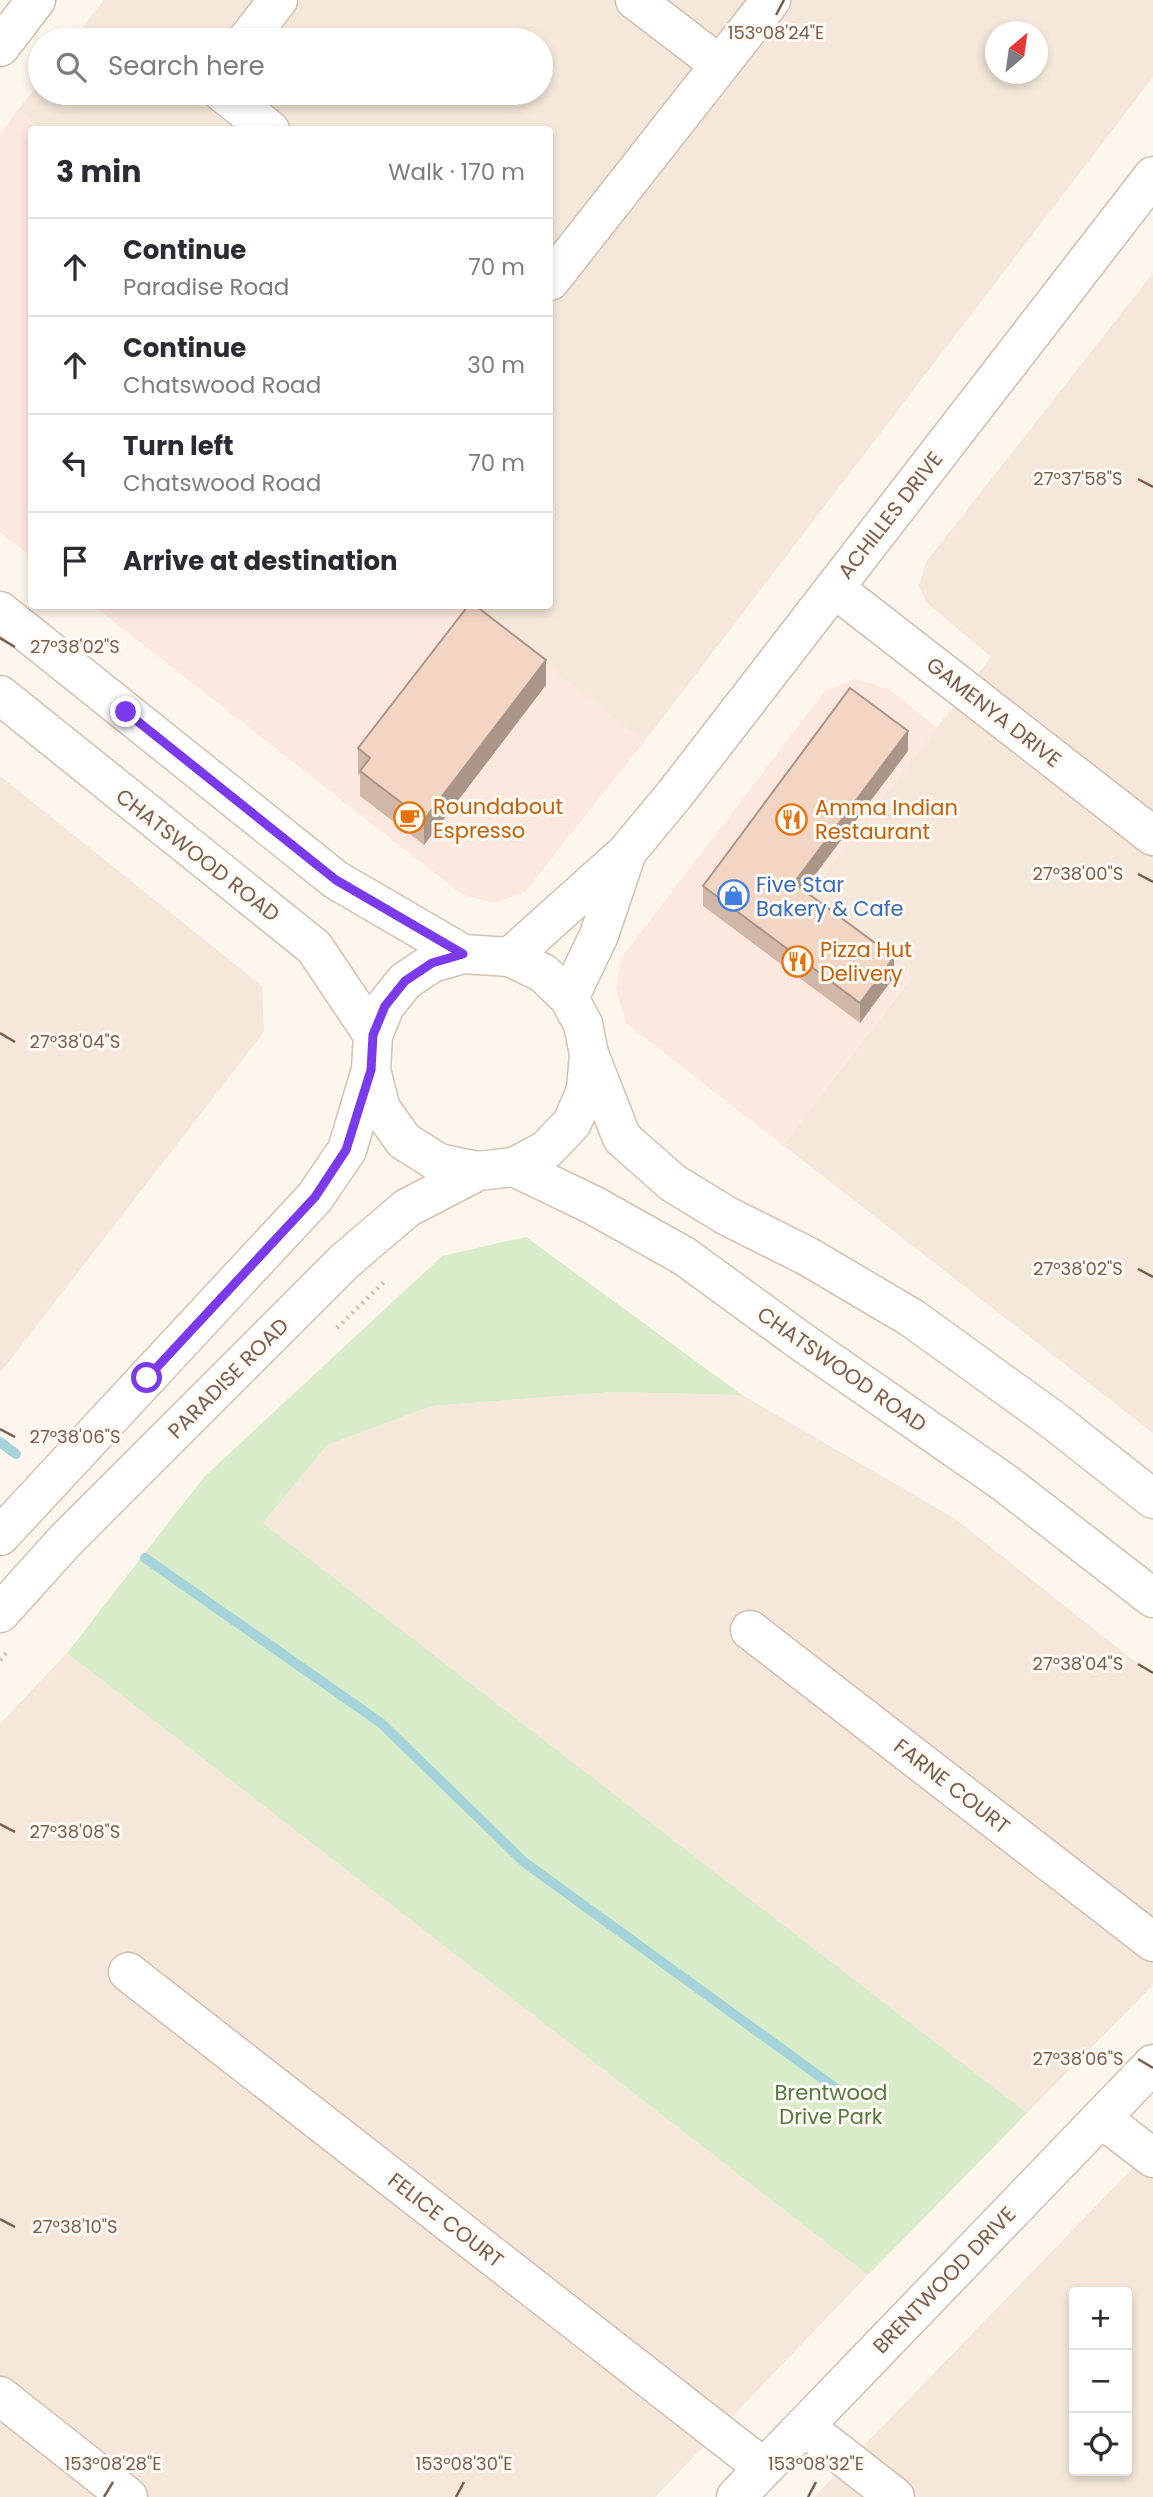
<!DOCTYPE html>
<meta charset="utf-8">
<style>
:root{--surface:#fff;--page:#f7f7f7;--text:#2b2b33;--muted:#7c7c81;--line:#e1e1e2}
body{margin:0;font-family:Poppins,sans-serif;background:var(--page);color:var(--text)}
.controls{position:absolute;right:21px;bottom:21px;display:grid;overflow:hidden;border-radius:7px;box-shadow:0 4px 10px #0003}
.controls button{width:63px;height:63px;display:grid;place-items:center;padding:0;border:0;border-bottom:2px solid var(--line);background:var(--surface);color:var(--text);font:35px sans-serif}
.compass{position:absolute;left:985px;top:21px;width:63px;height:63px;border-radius:50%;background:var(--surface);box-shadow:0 4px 10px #0003;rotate:29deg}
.stop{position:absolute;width:21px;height:21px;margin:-16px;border:5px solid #7c3aed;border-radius:50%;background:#fff}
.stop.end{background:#7c3aed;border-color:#fff;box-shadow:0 2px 7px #0008}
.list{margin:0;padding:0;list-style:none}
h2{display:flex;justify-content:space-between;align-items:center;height:91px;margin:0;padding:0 28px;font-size:30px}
h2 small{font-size:23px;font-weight:400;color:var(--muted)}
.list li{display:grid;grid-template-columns:46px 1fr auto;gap:21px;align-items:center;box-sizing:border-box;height:98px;padding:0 28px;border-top:2px solid var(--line)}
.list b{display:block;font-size:26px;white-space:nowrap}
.list p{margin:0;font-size:23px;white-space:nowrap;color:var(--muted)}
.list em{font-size:23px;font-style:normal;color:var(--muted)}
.icon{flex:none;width:38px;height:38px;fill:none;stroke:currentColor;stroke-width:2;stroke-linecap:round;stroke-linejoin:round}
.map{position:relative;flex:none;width:1153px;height:2497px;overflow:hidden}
.search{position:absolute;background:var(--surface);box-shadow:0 4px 10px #0003;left:28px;top:28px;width:525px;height:77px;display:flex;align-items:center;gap:18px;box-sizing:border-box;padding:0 24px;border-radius:38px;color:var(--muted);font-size:26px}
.panel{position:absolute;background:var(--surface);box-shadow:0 4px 10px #0003;left:28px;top:126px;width:525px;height:483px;border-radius:7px}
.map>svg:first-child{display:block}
.residential{fill:#f5e8da;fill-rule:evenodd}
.commercial{fill:#fde8e0}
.green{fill:#d8ecc9}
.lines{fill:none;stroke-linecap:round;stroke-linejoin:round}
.stream{stroke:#a5d3da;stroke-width:10}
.minor-casing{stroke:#d1beb0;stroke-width:41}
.tertiary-casing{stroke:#d1beb0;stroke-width:41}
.secondary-casing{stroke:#d6c0b0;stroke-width:41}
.path{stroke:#d9b8a5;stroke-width:4.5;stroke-dasharray:2 5;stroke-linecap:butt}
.minor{stroke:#fff;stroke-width:38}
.tertiary{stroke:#fff;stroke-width:38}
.secondary{stroke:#fff;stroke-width:38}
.wall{fill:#d1b7a8}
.shaded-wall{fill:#aa9588}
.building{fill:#f3d5c3;stroke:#aa9588;stroke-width:2}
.route{stroke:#7c3aed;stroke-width:9}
.ticks{fill:none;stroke:#7a5c4d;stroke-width:2.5}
.labels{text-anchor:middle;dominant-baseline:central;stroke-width:6;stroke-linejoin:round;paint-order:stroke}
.street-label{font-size:21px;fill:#7a5c4d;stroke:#fffaf3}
.food-label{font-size:21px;fill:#c56008;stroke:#fffaf3;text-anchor:start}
.shop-label{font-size:21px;fill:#366cbe;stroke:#fffaf3;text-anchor:start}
.park-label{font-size:21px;fill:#537a41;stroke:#fffaf3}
.ticks-label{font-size:18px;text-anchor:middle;fill:#7a5c4d;stroke:#fffaf3;stroke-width:6;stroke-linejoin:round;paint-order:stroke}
</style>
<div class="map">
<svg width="1153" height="2497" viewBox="0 0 1153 2497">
<rect width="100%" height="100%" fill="#fdf6ec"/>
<!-- residential -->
<path class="residential" d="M104,0H1153V77L644,742L481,613L487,606H550V524L552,521L550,519V130H43L18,110L40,82V93H541V40H72ZM996,32H1038V74H996Z
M1153,273V1433L783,1145L912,976L808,896L991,657L926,602L919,585L926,562Z
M0,776L262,986L264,1032L0,1373Z
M613,1392L742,1395L954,1518L1153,1676V1985L1027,2113L263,1523L327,1445L432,1406Z
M67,1653L868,2275L655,2497H0V1724Z
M1153,2147V2497H814ZM1074,2292H1127V2471H1074Z"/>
<!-- commercial -->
<path class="commercial" d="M18,110L43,129L32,130L31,556L0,532V134Z
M94,606H487L482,613L644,742L525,892L495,903L463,895Z
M855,679L889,689L937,728L808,896L912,975L783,1145L626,1023L616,988L622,957L825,691Z"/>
<!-- green -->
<path class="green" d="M526,1237L742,1395L613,1392L432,1406L327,1445L263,1523L1027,2113L868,2275L67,1653L204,1477L442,1256Z"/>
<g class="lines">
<!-- stream -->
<path class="stream" d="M0,1442L16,1454
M145,1558L381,1723L524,1862L841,2092"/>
<defs>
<path id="minor" d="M635,0L720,65
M247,40L278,0
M0,47L36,0
M223,93L270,130
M550,281L771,0
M834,588L1153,836
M750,1630L1153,1942
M128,1972L764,2468
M1101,2118L1153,2158
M0,2396L128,2497
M804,2426L895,2497
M736,2497L1153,2064"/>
<path id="tertiary" d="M510,957L626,853L675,794L1153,176
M569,998L599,935L626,855"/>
<path id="secondary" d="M0,611L336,880L463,954
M0,695L314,947L373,1035
M589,1054L586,1090L572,1123L546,1150L514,1167L478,1171L439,1163L404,1141L381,1109L371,1070L373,1035L385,1006L405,981L432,963L463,954L510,957L543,973L569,998L583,1024L589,1054L622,1138L673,1183L727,1216L807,1256L912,1318L1053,1420L1153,1499
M514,1167L593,1205L684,1256L802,1342L1005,1483L1153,1598
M0,1536L315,1197L347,1150L371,1070
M0,1613L64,1542L346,1260L407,1208L478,1171"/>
</defs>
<!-- minor casing -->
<use href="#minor" class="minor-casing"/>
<!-- tertiary casing -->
<use href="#tertiary" class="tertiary-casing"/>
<!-- secondary casing -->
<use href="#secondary" class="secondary-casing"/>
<!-- path -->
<path class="path" d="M337,1328L386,1280
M0,1660L9,1650"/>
<!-- minor -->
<use href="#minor" class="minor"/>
<!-- tertiary -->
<use href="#tertiary" class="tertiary"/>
<!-- secondary -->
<use href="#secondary" class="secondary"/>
</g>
<!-- wall -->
<path class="wall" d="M546,685L424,845L360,796V775L358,774V748Z
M908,751L803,890L894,977L860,1023L703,906V886Z"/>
<!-- shaded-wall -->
<path class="shaded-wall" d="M546,660V685L424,845V820Z
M908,731V751L794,903V883Z
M894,957V977L860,1023V1003Z"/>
<!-- building -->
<path class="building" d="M468,606H476L546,660L424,820L360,771L370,758L358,748Z
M850,688L908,731L794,883L894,957L860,1003L703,886Z"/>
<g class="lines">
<!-- route -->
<path class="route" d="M126,712L336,880L463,954L432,963L405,981L385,1006L373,1035L371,1070L346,1150L315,1197L147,1378"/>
</g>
<!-- ticks -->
<path class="ticks" d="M776,15L784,0M1138,479L1153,487M0,638L15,647M1138,874L1153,882M0,1033L15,1042M1138,1269L1153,1277M0,1429L15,1437M1138,1664L1153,1673M0,1824L15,1832M1138,2059L1153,2068M0,2219L15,2227M104,2497L113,2482M456,2497L464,2482M808,2497L816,2482"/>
<!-- icons -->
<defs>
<symbol id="cafe-ring" viewBox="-11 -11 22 22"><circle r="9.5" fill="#fffaf3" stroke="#e8710a" stroke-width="1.5"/><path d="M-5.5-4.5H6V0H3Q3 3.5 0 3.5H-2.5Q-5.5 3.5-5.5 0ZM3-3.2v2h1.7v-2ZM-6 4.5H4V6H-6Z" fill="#e8710a"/></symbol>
<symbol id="restaurant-ring" viewBox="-11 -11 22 22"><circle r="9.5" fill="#fffaf3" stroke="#e8710a" stroke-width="1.5"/><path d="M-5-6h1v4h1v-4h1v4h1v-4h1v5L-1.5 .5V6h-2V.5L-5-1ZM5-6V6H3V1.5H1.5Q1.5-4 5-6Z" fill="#e8710a"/></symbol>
<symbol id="shop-ring" viewBox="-11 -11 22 22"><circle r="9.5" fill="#fffaf3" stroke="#3f7fe0" stroke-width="1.5"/><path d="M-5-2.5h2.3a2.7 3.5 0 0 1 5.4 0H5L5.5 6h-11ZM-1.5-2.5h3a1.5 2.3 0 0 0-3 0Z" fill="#3f7fe0"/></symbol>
</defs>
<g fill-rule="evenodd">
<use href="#cafe-ring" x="392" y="800" width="35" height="35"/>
<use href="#restaurant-ring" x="774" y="802" width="35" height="35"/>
<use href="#shop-ring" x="716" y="878" width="35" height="35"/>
<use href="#restaurant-ring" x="780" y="944" width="35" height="35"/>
</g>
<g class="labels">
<!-- street labels -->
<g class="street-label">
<text transform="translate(890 515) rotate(-52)">ACHILLES DRIVE</text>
<text transform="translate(994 712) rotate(38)">GAMENYA DRIVE</text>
<text transform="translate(198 855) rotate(38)">CHATSWOOD ROAD</text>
<text transform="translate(842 1369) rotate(35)">CHATSWOOD ROAD</text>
<text transform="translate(228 1378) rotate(-45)">PARADISE ROAD</text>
<text transform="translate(952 1786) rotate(38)">FARNE COURT</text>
<text transform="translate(446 2220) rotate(38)">FELICE COURT</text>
<text transform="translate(944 2280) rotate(-46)">BRENTWOOD DRIVE</text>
</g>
<!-- food labels -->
<g class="food-label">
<text x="433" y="806">Roundabout<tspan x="433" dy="24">Espresso</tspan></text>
<text x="815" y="807">Amma Indian<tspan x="815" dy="24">Restaurant</tspan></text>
<text x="820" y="949">Pizza Hut<tspan x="820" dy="24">Delivery</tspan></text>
</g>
<!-- shop labels -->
<g class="shop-label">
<text x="756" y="884">Five Star<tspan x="756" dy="24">Bakery &amp; Cafe</tspan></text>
</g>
<!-- park labels -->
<g class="park-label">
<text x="831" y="2092">Brentwood<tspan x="831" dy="24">Drive Park</tspan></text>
</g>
</g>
<g class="ticks-label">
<text x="776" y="39">153°08'24"E</text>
<text x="1078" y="485">27°37'58"S</text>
<text x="75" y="653">27°38'02"S</text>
<text x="1078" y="880">27°38'00"S</text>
<text x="75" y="1048">27°38'04"S</text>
<text x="1078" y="1275">27°38'02"S</text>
<text x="75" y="1443">27°38'06"S</text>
<text x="1078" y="1670">27°38'04"S</text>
<text x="75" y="1838">27°38'08"S</text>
<text x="1078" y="2065">27°38'06"S</text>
<text x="75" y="2233">27°38'10"S</text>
<text x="113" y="2470">153°08'28"E</text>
<text x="464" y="2470">153°08'30"E</text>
<text x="816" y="2470">153°08'32"E</text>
</g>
</svg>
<div class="controls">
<button>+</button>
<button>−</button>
<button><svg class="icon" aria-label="locate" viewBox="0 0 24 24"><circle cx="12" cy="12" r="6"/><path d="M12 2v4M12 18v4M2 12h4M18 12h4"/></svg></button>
</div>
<svg class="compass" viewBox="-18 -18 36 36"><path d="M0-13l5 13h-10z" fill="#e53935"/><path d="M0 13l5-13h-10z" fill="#7c7c81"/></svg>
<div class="stop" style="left:147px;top:1378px"></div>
<div class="stop end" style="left:126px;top:712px"></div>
<div class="search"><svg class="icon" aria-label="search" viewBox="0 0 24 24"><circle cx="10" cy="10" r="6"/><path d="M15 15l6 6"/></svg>Search here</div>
<section class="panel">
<h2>3 min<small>Walk · 170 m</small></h2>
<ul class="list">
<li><svg class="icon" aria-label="ahead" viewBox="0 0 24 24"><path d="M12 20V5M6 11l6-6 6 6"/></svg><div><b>Continue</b><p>Paradise Road</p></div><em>70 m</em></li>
<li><svg class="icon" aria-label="ahead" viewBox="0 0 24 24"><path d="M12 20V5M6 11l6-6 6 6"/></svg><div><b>Continue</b><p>Chatswood Road</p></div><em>30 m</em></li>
<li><svg class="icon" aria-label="left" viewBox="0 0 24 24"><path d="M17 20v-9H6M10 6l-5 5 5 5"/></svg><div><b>Turn left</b><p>Chatswood Road</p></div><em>70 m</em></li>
<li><svg class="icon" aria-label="arrive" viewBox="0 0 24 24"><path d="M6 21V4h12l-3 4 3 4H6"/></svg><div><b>Arrive at destination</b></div></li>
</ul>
</section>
</div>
